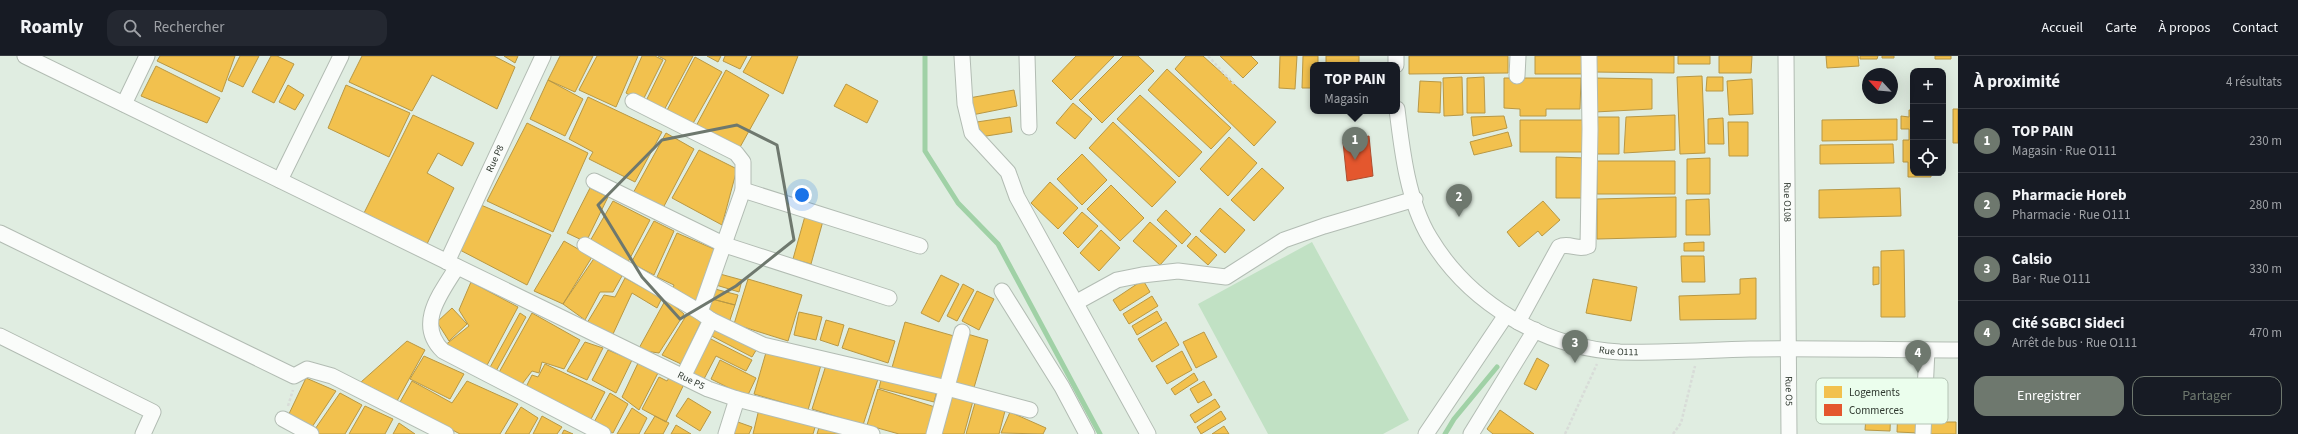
<!DOCTYPE html>
<html lang="fr">
<meta charset="utf-8">
<style>
:root{--surface:#171b24;--page:#242831;--text:#f1f3f6;--muted:#9ea1a6;--line:#363941;--accent:#6e786e}
body{margin:0;font-family:"Source Sans 3",sans-serif;background:var(--page);color:var(--text)}
.controls{position:absolute;right:12px;top:12px;display:grid;overflow:hidden;border-radius:8px;box-shadow:0 4px 16px #0002}
.controls button{width:36px;height:36px;display:grid;place-items:center;padding:0;border:0;border-bottom:1px solid var(--line);background:var(--surface);color:var(--text);font:20px sans-serif}
.compass{position:absolute;left:1862px;top:12px;width:36px;height:36px;border-radius:50%;background:var(--surface);box-shadow:0 4px 16px #0002;rotate:296deg}
.you{position:absolute;left:802px;top:139px;width:14px;height:14px;margin:-10px;border:3px solid #fff;border-radius:50%;background:#1a73e8;box-shadow:0 0 0 6px #1a73e833}
.badge{display:grid;place-items:center;width:26px;height:26px;border-radius:50%;background:var(--accent);color:#fff;font-size:13px;font-weight:700}
.pin{position:absolute;translate:-50% -33px;filter:drop-shadow(0 1px 2px #0008)}
.pin::after{content:'';position:absolute;top:21px;width:14px;height:12px;background:inherit;clip-path:polygon(0 0,100% 0,50% 100%)}
.popup{position:absolute;left:1310px;top:6px;width:90px;height:52px;box-sizing:border-box;display:grid;place-content:center;border-radius:8px;background:var(--surface);filter:drop-shadow(0 1px 3px #0005);font-size:13px;white-space:nowrap;color:var(--muted)}
.popup b{font-size:15px;color:var(--text)}
.popup::after{content:'';position:absolute;left:50%;top:100%;margin-left:-8px;border:8px solid transparent;border-top-color:var(--surface)}
.list{margin:0;padding:0;list-style:none}
h2{display:flex;justify-content:space-between;align-items:center;height:52px;margin:0;padding:0 16px;font-size:17px}
h2 small{font-size:13px;font-weight:400;color:var(--muted)}
.list li{display:grid;grid-template-columns:26px 1fr auto;gap:12px;align-items:center;box-sizing:border-box;height:64px;padding:0 16px;border-top:1px solid var(--line)}
.list b{display:block;font-size:15px;white-space:nowrap}
.list p{margin:0;font-size:13px;white-space:nowrap;color:var(--muted)}
.list em{font-size:13px;font-style:normal;color:var(--muted)}
.actions{display:flex;gap:8px;padding:12px 16px}
.actions a{flex:1;padding:9px 0;border:1px solid var(--accent);border-radius:12px;text-align:center;font-size:14px;color:var(--accent)}
.actions .main{background:var(--accent);color:#fff}
.icon{flex:none;width:22px;height:22px;fill:none;stroke:currentColor;stroke-width:2;stroke-linecap:round;stroke-linejoin:round}
.map{position:relative;flex:none;width:1958px;height:378px;overflow:hidden}
header{display:flex;align-items:center;gap:24px;box-sizing:border-box;height:56px;padding:0 20px;background:var(--surface);border-bottom:1px solid var(--line)}
header strong{font-size:19px}
nav{display:flex;gap:22px;margin-inline-start:auto;font-size:14px}
.search{width:280px;height:36px;background:var(--page);display:flex;align-items:center;gap:10px;box-sizing:border-box;padding:0 14px;border-radius:12px;color:var(--muted);font-size:15px}
main{display:flex}
aside{flex:1;background:var(--surface)}
.map>svg:first-child{display:block}
.grass{fill:#c1e1c4}
.homes{fill:#f2c14e;stroke:#b89845}
.shops{fill:#e4572e;stroke:#ae4e2f}
.lines{fill:none;stroke-linecap:round;stroke-linejoin:round}
.stream{stroke:#a0d1a6;stroke-width:5}
.street-casing{stroke:#b2bcb3;stroke-width:17}
.path{stroke:#d8dcd8;stroke-width:2.5;stroke-dasharray:3 2;stroke-linecap:butt}
.street{stroke:#fafcfa;stroke-width:15}
.marked{fill:none;stroke:#6e786e;stroke-width:3;stroke-linejoin:round}
.labels{text-anchor:middle;dominant-baseline:central;stroke-width:4;stroke-linejoin:round;paint-order:stroke}
.street-label{font-size:10px;fill:#303930;stroke:#ebfeed}
.key{fill:#ebfeed;stroke:#b3c3b4;stroke-width:1}
.key-label{font-size:11px;fill:#303930}
</style>
<header>
<strong>Roamly</strong>
<div class="search"><svg class="icon" aria-label="search" viewBox="0 0 24 24"><circle cx="10" cy="10" r="6"/><path d="M15 15l6 6"/></svg>Rechercher</div>
<nav><a>Accueil</a><a>Carte</a><a>À propos</a><a>Contact</a></nav>
</header>
<main>
<div class="map">
<svg width="1958" height="378" viewBox="0 0 1958 378">
<rect width="100%" height="100%" fill="#e0ede1"/>
<!-- grass -->
<path class="grass" d="M1312,186L1409,364L1383,378H1268L1198,248Z"/>
<!-- homes -->
<path class="homes" d="M160,0H235L222,36L157,5Z
M240,0H259L243,31L228,24Z
M271,0H277L294,8L274,47L252,36Z
M362,0H494L515,11L497,53L432,19L412,55L349,26Z
M504,0H518L515,7Z
M560,0H593L575,36L548,24Z
M597,0H638L616,51L579,34Z
M642,0H655L663,4L642,46L626,37Z
M658,0H693L663,56L645,47L666,4Z
M707,0H721L718,6Z
M725,0H747L740,13L723,5Z
M752,0H798L783,38L743,16Z
M1076,0H1114L1071,44L1052,25Z
M1123,0H1138L1154,15L1102,67L1079,44Z
M1186,0H1203L1276,66L1254,90L1175,13Z
M1220,0H1251L1258,7L1243,22Z
M1280,0H1297L1295,33L1279,32Z
M1303,0H1318V9H1313V32H1302Z
M1326,0H1359V9H1326Z
M1409,0H1508V17L1409,18Z
M1535,0H1584V18H1535Z
M1593,0H1674V17L1593,16Z
M1678,0H1710V8H1678Z
M1719,0H1752L1751,17H1719Z
M1826,0H1858L1859,10L1827,12Z
M1860,0H1878L1877,3H1860Z
M1882,0H1894V2H1882Z
M1935,0H1951V3H1935Z
M695,1L722,16L691,71L665,58Z
M156,10L220,42L207,67L141,40Z
M1167,13L1231,72L1211,93L1148,34Z
M726,14L769,39L739,93L695,72Z
M1702,20L1705,97L1680,98L1677,21Z
M1462,21L1463,59L1444,60L1443,22Z
M1484,21L1485,57H1467V22Z
M1707,21H1723V35H1706Z
M1504,22H1581L1580,53H1546V60H1520V53L1504,52Z
M1595,22L1652,23V53L1595,56Z
M1752,23L1753,58L1729,59L1727,25Z
M548,24L583,43L565,80L530,63Z
M1420,25L1441,26L1440,57L1418,56Z
M846,28L878,45L867,67L834,50Z
M288,29L304,39L295,54L279,46Z
M346,29L410,57L389,101L328,72Z
M1014,34L1017,50L972,59L969,42Z
M1140,39L1202,96L1179,121L1117,63Z
M588,41L662,76L635,126L589,103L593,96L569,83Z
M1073,47L1092,63L1075,83L1056,67Z
M1953,53H1958V87H1953Z
M1909,54H1913V117H1931V121H1908V106H1903V84H1909V73H1901V60L1909,61Z
M413,59L474,87L462,110L438,97L427,117L454,132L427,188L364,157Z
M1675,59V94L1624,97L1626,61Z
M1504,60L1507,72L1473,80L1471,61Z
M1010,61L1012,76L980,81L977,66Z
M1596,61H1619V98H1596Z
M1723,62L1724,88H1708V63Z
M1897,63V84L1822,85V64Z
M1520,64H1584V96H1520Z
M1113,66L1176,126L1152,151L1089,92Z
M1728,66H1748V100H1729Z
M527,67L588,97L553,176L487,145Z
M1508,76L1512,90L1474,99L1470,86Z
M666,77L694,93L662,154L632,139Z
M1229,81L1257,107L1228,140L1200,113Z
M1893,88L1894,107L1820,108V89Z
M699,94L737,113L722,169L672,142Z
M1082,98L1107,124L1082,149L1057,123Z
M1556,101L1585,102L1584,142H1556Z
M1710,102V138H1687V103Z
M1597,105H1675V138H1597Z
M1262,112L1284,132L1254,165L1231,144Z
M1050,126L1078,152L1058,173L1031,147Z
M1111,129L1144,162L1120,185L1087,153Z
M590,132L608,141L586,186L567,177Z
M1900,132L1901,160L1819,162V134Z
M1676,141V181L1597,183V143Z
M1709,143L1710,179H1686V144Z
M613,145L650,164L628,206L590,185Z
M1543,145L1560,164L1542,180L1538,175L1519,191L1507,176Z
M481,149L551,179L527,229L458,193Z
M1220,152L1245,174L1225,197L1200,175Z
M1166,154L1191,178L1182,188L1157,164Z
M1082,156L1098,170L1078,192L1063,177Z
M805,160L823,165L811,208L793,203Z
M654,165L674,175L654,219L631,207Z
M1150,166L1177,190L1160,209L1133,185Z
M1101,174L1120,192L1099,215L1080,197Z
M677,177L714,193L697,248L671,236L674,229L657,221Z
M1196,180L1217,199L1208,209L1187,190Z
M564,185L592,201L563,248L534,235Z
M1704,186V195H1684V187Z
M1904,194L1905,261H1881V195Z
M1681,200H1704L1705,226H1682Z
M595,201L622,220L613,236H600L585,264L563,248Z
M1873,211H1879V228L1873,229Z
M720,218L742,224L739,236L716,229Z
M941,219L959,228L939,266L921,257Z
M625,222L662,242L657,252L632,237L613,278L587,267L604,239L615,241Z
M1756,222V263L1680,264L1679,240L1740,238V223Z
M748,223L802,239L788,285L734,268Z
M1593,223L1637,231L1631,265L1586,257Z
M1143,224L1150,236L1120,255L1113,244Z
M471,226L518,251L485,313L444,290L469,270L459,254Z
M963,228L974,234L957,265L947,260Z
M715,233L738,239L735,249L712,243Z
M977,235L994,243L979,274L962,265Z
M1152,240L1158,250L1129,268L1123,258Z
M666,243L684,258L659,297L638,294Z
M712,243L735,249L729,267L707,257Z
M452,252L467,268L449,285L437,266Z
M689,255L702,264L681,308L662,299Z
M1157,255L1162,264L1137,279L1132,270Z
M799,256L822,261L816,284L794,279Z
M520,257L526,261L495,317L488,315Z
M532,257L580,284L564,313L542,306L539,317L532,315L519,332L497,320Z
M826,264L844,269L838,290L820,284Z
M905,266L954,280L940,328L891,315Z
M1166,266L1179,289L1152,306L1138,283Z
M713,268L758,291L752,301L708,278Z
M849,272L895,285L888,307L842,292Z
M1204,276L1217,301L1196,312L1183,286Z
M964,277L988,284L973,335L950,328Z
M707,281L752,304L746,315L716,300L704,323L689,316Z
M407,285L425,294L397,345L361,326Z
M585,286L603,292L587,324L567,315Z
M767,293L821,309L808,354L754,338Z
M608,294L632,304L616,337L592,324Z
M1182,295L1192,314L1167,328L1156,310Z
M424,300L464,318L450,343L410,323Z
M1537,302L1549,309L1536,334L1524,328Z
M720,304L756,322L747,341L711,323Z
M639,305L659,315L639,354L622,341Z
M827,306L878,323L863,369L812,353Z
M545,308L605,336L589,367L524,335L532,319L538,321Z
M1194,317L1198,324L1175,339L1171,333Z
M671,319L685,326L666,366L642,353L659,321L667,325Z
M882,320L937,335L934,346L879,332Z
M306,322L336,335L310,374L287,362Z
M412,325L452,347L467,325L518,348L500,378H460L400,346Z
M1204,325L1212,339L1198,347L1190,333Z
M878,333L935,351L927,378H899L867,369Z
M340,337L362,349L345,378H317L313,376Z
M610,337L628,348L613,377L593,368Z
M949,338L973,345L964,378H937Z
M688,342L711,356L700,375L676,360Z
M1215,343L1220,351L1195,367L1190,359Z
M975,347L1005,355L999,378H966Z
M1867,348L1891,349L1890,375L1865,374Z
M1898,349L1921,350L1919,377L1897,376Z
M365,350L393,363L385,378H349Z
M521,351L538,362L529,378H505Z
M632,352L647,362L639,378H617Z
M759,353L816,368L813,378H753Z
M1500,354L1534,378H1493L1487,373Z
M1221,355L1226,363L1201,378L1197,371Z
M1010,356L1046,372L1043,378L1001,377Z
M542,360L562,371L557,378H533Z
M655,360L669,367L663,378H644Z
M735,365L752,371L749,378H731Z
M1929,366H1956V378H1929Z
M399,367L415,378H393Z
M820,368L856,378H817Z
M676,369L691,378H671Z
M1224,370L1229,378H1212Z
M564,374L573,378H562Z"/>
<!-- shops -->
<path class="shops" d="M1369,80L1373,120L1347,125L1343,86Z"/>
<g class="lines">
<!-- stream -->
<path class="stream" d="M925,0V95L958,147L998,188L1100,378
M1445,378L1454,363L1497,311"/>
<defs>
<g id="street">
<path id="s1" d="M25,0L708,333L737,343L872,378"/>
<path d="M962,0L965,48L972,77L1008,116L1017,141L1148,378"/>
<path d="M1027,0L1029,71"/>
<path id="s2" d="M1786,0L1789,378"/>
<path d="M1396,9V0"/>
<path d="M1517,20L1518,0"/>
<path d="M633,45L736,97L743,106V134L700,256L711,264L684,319"/>
<path d="M124,48L147,0"/>
<path id="s3" d="M1397,53C1402,95 1408,146 1430,182C1469,247 1544,292 1620,296C1663,297 1707,294 1750,293C1819,292 1889,294 1958,294"/>
<path d="M280,124L341,0"/>
<path d="M594,125L725,189L889,242"/>
<path d="M743,134L920,190"/>
<path d="M0,177L294,320L307,313L332,320L446,378"/>
<path d="M585,189L700,256"/>
<path id="s4" d="M447,206L543,0"/>
<path d="M457,211C441,237 415,268 443,295L603,378"/>
<path d="M1002,235L1062,331L1087,378"/>
<path d="M1077,246L1117,224L1142,219L1178,215L1226,221L1284,184L1324,170L1415,143"/>
<path d="M711,264L763,289L947,332L1030,354"/>
<path d="M1518,266L1559,191C1569,186 1578,195 1588,190L1590,73L1589,0"/>
<path d="M0,280L153,356L143,378"/>
<path d="M283,363L311,378"/>
<path d="M726,378L737,343"/>
<path d="M934,378L962,276"/>
<path d="M1426,378L1506,259"/>
<path d="M1471,378L1535,274"/>
<path d="M1923,378L1927,294"/>
</g>
</defs>
<!-- street casing -->
<use href="#street" class="street-casing"/>
<!-- path -->
<path class="path" d="M1208,0L1235,29
M288,350L293,334
M1565,378L1597,308
M1673,378L1681,367L1695,310"/>
<!-- street -->
<use href="#street" class="street"/>
</g>
<!-- marked area -->
<path class="marked" d="M737,69L777,89L794,184L736,230L680,263L642,221L598,149L662,84Z"/>
<g class="labels">
<!-- street labels -->
<g class="street-label">
<text stroke="none"><textPath href="#s4" startOffset="114">Rue P8</textPath></text>
<text stroke="none"><textPath href="#s2" startOffset="146">Rue O108</textPath></text>
<text stroke="none"><textPath href="#s3" startOffset="363">Rue O111</textPath></text>
<text stroke="none"><textPath href="#s1" startOffset="741">Rue P5</textPath></text>
<text stroke="none"><textPath href="#s2" startOffset="335">Rue O5</textPath></text>
</g>
</g>
<!-- legend -->
<rect x="1816" y="322" width="132" height="46" rx="6" class="key"/>
<rect x="1824" y="330" width="18" height="12" fill="#f2c14e"/>
<rect x="1824" y="348" width="18" height="12" fill="#e4572e"/>
<g class="key-label">
<text x="1849" y="340">Logements</text>
<text x="1849" y="358">Commerces</text>
</g>
</svg>
<div class="controls">
<button>+</button>
<button>−</button>
<button><svg class="icon" aria-label="locate" viewBox="0 0 24 24"><circle cx="12" cy="12" r="6"/><path d="M12 2v4M12 18v4M2 12h4M18 12h4"/></svg></button>
</div>
<svg class="compass" viewBox="-18 -18 36 36"><path d="M0-13l5 13h-10z" fill="#e53935"/><path d="M0 13l5-13h-10z" fill="#9ea1a6"/></svg>
<div class="you"></div>
<div class="pin badge" style="left:1355px;top:104px">1</div>
<div class="popup"><b>TOP PAIN</b>Magasin</div>
<div class="pin badge" style="left:1459px;top:161px">2</div>
<div class="pin badge" style="left:1575px;top:307px">3</div>
<div class="pin badge" style="left:1918px;top:317px">4</div>
</div>
<aside>
<h2>À proximité<small>4 résultats</small></h2>
<ul class="list">
<li><span class="badge">1</span><div><b>TOP PAIN</b><p>Magasin · Rue O111</p></div><em>230 m</em></li>
<li><span class="badge">2</span><div><b>Pharmacie Horeb</b><p>Pharmacie · Rue O111</p></div><em>280 m</em></li>
<li><span class="badge">3</span><div><b>Calsio</b><p>Bar · Rue O111</p></div><em>330 m</em></li>
<li><span class="badge">4</span><div><b>Cité SGBCI Sideci</b><p>Arrêt de bus · Rue O111</p></div><em>470 m</em></li>
</ul>
<div class="actions"><a class="main">Enregistrer</a><a>Partager</a></div>
</aside>
</main>
